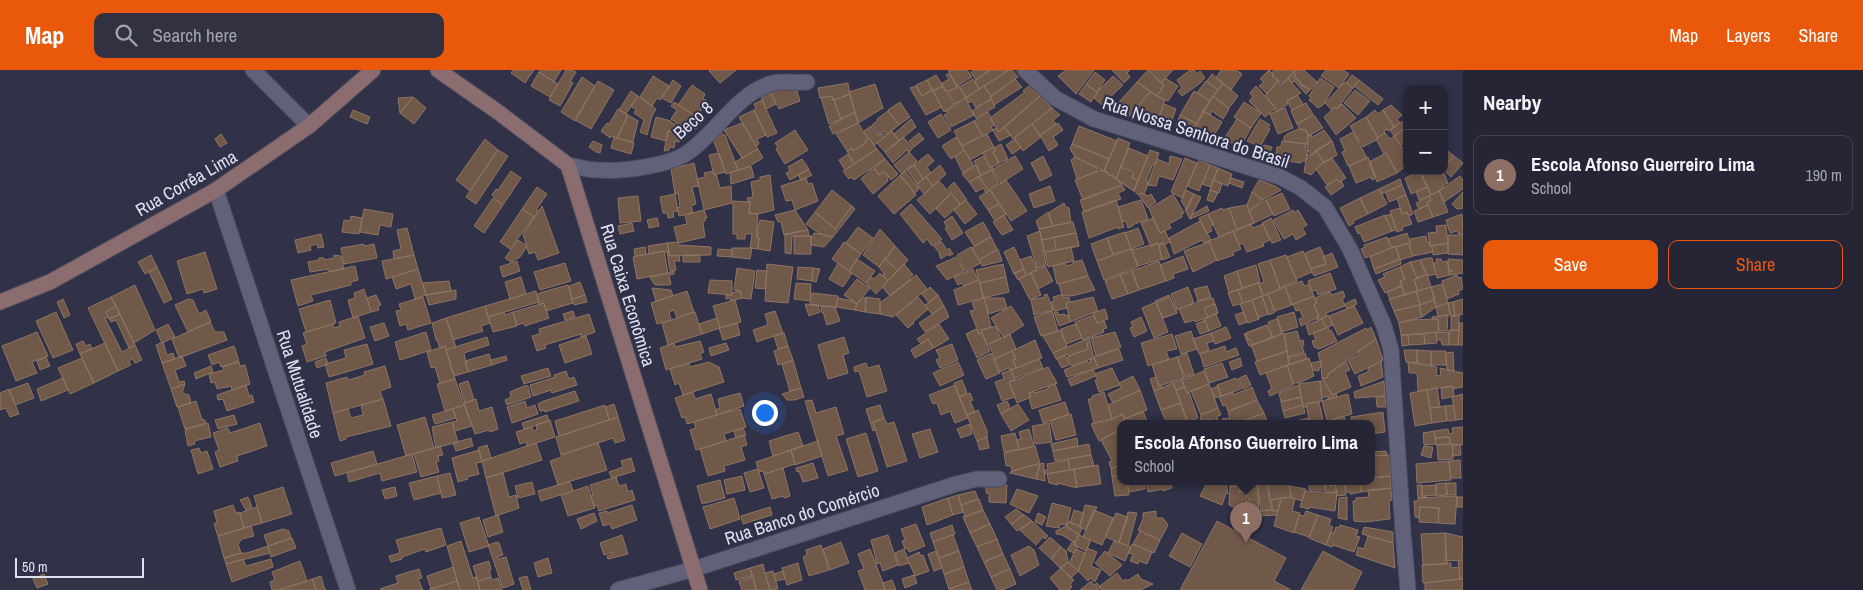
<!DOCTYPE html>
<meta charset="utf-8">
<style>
:root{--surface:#252535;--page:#313141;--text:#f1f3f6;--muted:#a3a5ad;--line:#424250;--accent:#ea580c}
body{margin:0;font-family:"Archivo Narrow",sans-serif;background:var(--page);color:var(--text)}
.controls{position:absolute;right:15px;top:15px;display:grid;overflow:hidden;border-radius:10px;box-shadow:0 2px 8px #0003}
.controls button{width:45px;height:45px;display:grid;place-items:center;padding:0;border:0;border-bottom:1px solid var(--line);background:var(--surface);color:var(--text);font:25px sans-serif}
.scale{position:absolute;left:15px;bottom:12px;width:129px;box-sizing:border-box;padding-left:5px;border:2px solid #e0e1f0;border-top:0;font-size:14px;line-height:18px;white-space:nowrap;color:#e0e1f0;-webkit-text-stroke:4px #313147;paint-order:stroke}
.you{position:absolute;left:764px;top:342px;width:18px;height:18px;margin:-12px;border:4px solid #fff;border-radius:50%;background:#1a73e8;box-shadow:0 0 0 8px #1a73e833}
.badge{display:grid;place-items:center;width:32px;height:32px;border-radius:50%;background:var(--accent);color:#fff;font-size:16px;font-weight:700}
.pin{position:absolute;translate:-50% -41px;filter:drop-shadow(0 1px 2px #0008)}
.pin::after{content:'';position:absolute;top:26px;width:18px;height:15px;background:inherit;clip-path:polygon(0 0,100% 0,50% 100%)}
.popup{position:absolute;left:1117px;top:350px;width:258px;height:65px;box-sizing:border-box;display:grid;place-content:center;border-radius:10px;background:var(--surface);filter:drop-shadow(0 1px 4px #0005);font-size:16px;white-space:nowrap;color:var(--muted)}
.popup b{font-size:19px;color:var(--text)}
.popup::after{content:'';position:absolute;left:50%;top:100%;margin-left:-10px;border:10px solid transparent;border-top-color:var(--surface)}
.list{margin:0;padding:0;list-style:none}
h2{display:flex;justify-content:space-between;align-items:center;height:65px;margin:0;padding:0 20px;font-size:21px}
h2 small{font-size:16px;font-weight:400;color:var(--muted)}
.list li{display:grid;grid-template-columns:32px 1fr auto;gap:15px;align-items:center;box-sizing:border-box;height:80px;margin:0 10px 10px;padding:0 10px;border:1px solid var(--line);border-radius:10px}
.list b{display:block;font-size:19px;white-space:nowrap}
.list p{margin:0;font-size:16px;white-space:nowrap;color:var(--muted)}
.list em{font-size:16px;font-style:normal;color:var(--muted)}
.actions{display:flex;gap:10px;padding:15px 20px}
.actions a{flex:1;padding:11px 0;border:1px solid var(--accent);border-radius:10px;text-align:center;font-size:18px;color:var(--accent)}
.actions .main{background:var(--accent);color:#fff}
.icon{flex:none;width:28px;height:28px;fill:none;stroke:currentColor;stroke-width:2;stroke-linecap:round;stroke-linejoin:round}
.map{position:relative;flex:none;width:1463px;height:520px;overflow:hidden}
header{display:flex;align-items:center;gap:30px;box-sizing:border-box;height:70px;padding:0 25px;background:var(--accent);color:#fff}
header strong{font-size:24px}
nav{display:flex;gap:28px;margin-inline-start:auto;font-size:18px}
.search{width:350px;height:45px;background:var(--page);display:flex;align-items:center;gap:12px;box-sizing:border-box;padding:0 18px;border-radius:10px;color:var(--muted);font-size:19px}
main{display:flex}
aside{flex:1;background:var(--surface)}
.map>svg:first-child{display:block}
.building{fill:#705949;stroke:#8d7564}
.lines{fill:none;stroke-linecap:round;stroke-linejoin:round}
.street-casing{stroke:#4d4d60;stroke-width:17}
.secondary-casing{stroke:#4d4d60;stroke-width:17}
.street{stroke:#61617a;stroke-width:15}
.secondary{stroke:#8c6d6f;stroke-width:15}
.labels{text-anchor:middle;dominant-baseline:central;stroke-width:4;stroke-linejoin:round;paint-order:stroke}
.street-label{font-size:18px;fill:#e0e1f0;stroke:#313147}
</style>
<header>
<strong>Map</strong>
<div class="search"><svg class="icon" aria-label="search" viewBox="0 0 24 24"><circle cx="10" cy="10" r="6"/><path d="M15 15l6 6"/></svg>Search here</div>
<nav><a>Map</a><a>Layers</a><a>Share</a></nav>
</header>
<main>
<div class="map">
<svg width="1463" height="520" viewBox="0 0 1463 520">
<rect width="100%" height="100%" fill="#313147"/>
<!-- building -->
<path class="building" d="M513,0H534L525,13L511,3Z
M540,0H561L554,12L539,2Z
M566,0H572L576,2L570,12L573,13L560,36L549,30Z
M710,0H736L720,13L709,1Z
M948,0H967L972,7L957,16Z
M974,0H990L976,10L971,2Z
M990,0H1009L979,19L975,11Z
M1009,0H1012L1018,7L991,26L984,16Z
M1066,0H1094L1076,24L1058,6Z
M1112,0H1130L1127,3L1130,7L1124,13Z
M1148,0L1164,15L1157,26L1137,12Z
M1148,0H1173L1161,13Z
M1190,0H1194L1197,4L1200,1L1205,8L1199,14L1182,26L1178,21L1182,18L1177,10Z
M1221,0H1236L1242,4L1231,20L1216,8Z
M1269,0L1274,5L1272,6L1278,11L1267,24L1259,16L1264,12L1260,9Z
M1274,0H1295L1283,14L1273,6L1272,3Z
M1295,0H1304L1317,12L1310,20L1304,16L1303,17L1294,7L1296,4L1294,2Z
M1326,0H1343L1349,4L1339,18L1321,6Z
M539,2L558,14L550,27L531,16Z
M1095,2L1105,10L1097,22L1086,14Z
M1294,2L1296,4L1294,7L1301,12L1300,13L1310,20L1306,24L1294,11L1292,13L1288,9Z
M949,3L957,17L948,22V20L946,22L941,14L949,9L946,5Z
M1212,4L1223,13L1218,20L1207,11Z
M936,5L943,16L933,21L927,10Z
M1352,5L1359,10L1353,18L1346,13Z
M653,6L669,16L660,30L657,28L652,36L640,27Z
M1113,6L1123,15L1102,35L1094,28L1098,23L1097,22Z
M582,7L595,16L575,51L561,42Z
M1165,8L1178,16L1168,31L1157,26L1164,15L1161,13Z
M1320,8L1334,17L1323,35L1318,38L1309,30L1311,28L1309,26Z
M973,9L979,19L966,28L959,17Z
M1015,9L1022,17L994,35L990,27Z
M1288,9L1301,23L1287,31L1288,34L1276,42L1274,39L1276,38L1265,26L1278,11L1281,15Z
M673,10L681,16L671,33L662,28Z
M927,10L932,20L922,26L916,15Z
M1359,10L1383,29L1378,35L1354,16Z
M598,11L614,20L591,59L575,50Z
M1206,11L1218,20L1210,31L1197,23Z
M1137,12L1150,22L1130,46L1112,40Z
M1345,12L1353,18L1337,39L1335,37L1332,40L1325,33Z
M848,13L850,24L846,26L833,30L832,26L820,28L818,18Z
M1223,13L1238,26L1229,38L1213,26Z
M875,14L883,38L858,53L849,22Z
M1086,14L1097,22L1091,32L1079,24Z
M692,15L705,24L703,28L707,31L697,47L678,35Z
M795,15L800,31L779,39L770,21Z
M1030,15L1040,26L999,62L990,48L1025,22L1023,21Z
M916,16L922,26L932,20L942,37L926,45L910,18Z
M943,16L954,35L944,42L933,21Z
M959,16L966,28L955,34L948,22Z
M984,16L991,26V29L976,38L972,31L969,33L966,28Z
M1256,16L1276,38L1265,47L1249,31L1253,27L1250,23Z
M1355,20L1370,31L1358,45L1344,33Z
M631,21L638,26L626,44L619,40Z
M770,21L776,34L766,39L761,26Z
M1194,21L1210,31L1197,54L1180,45Z
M1150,22L1165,30L1156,54L1137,49L1138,47L1131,45Z
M850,24L855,42L841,49L834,30Z
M1041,25L1052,38L1013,69L1004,57Z
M1297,25L1303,34L1292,40L1287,31Z
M638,26L656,39L652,46L647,65L640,62L644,50L634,43L636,40L631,36Z
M832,26L841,49L829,54L821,28Z
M1213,26L1229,39L1223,49L1212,41L1210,45L1203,41Z
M413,27L400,43L398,28Z
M413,27L426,38L414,54L400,43Z
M965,28L974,45L951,57L944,45L948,43L946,41Z
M991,29L995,37L976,48L972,41Z
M762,30L777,63L767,67L754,40L756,39L754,34Z
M674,32L702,50L696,59L691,57L688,62L671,49L677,40L671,36Z
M900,32L910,47L899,55L888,40Z
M1244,32L1261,43L1251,58L1234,47Z
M1306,33L1313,44L1297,54L1291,41Z
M1164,34L1176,39L1170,55L1158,51Z
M1342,34L1356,48L1336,65L1324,47L1335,37L1337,39Z
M1391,35L1402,45L1397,49L1400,53L1394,57L1383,40Z
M1052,38L1060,45L1053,50L1056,54L1040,65L1032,54Z
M1285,38L1293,58L1278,64L1270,44Z
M618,39L628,45L617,68L611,66L610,68L601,61L607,53L609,54Z
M353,40L370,47L367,54L350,47Z
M754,40L766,65L757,69L759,74L756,76L739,47Z
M1375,40L1378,44L1383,40L1394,57L1388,61L1387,59L1384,61L1385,63L1378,67L1366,47Z
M888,41L899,55L886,65L883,61L879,64L872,55L878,50L877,49Z
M1203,41L1222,52L1212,69L1194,60Z
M855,42L858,53L833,64L829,56Z
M988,42L994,55L991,57L993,60L983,66L974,51Z
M941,44L951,60L938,68L928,52Z
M628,45L638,51L633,72L617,68Z
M1180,45L1197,54L1193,62L1176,57Z
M1314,45L1323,58L1308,66L1306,60L1300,59L1297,54Z
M656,47L671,51V53L675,54L673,62L668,61L666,71L651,67Z
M1366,47L1378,69L1363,77L1350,56Z
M911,49L916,57L899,71L894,64Z
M1237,49L1251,58L1240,77L1224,69Z
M1260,49L1270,55L1268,58L1270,59L1260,77L1247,71Z
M1406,49L1407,57L1394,66L1390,60Z
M974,51L982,65L962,76L954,61Z
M742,53L758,79L742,88L724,60Z
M858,53L868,69L865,71L866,73L853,81L852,78L847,81L836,64Z
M1058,53L1063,60L1053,67L1058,75L1049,81L1040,65Z
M1032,54L1041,67L1023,81L1014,68Z
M871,56L877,64L880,65L882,63L885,67L874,75L864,61Z
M1079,56L1117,71L1109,89L1072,74Z
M1004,57L1011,65L999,71L993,60L996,58L999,62Z
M1407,57V71L1401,75L1394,66Z
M674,58L680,59L678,65L681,66L679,72L675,71L674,78L670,77L669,80L664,81L668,61L673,62Z
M719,59L723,65H725L738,100L726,104L713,69L717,67L715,63Z
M1298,59L1306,60V62L1308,63L1307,74L1284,71V67L1287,64Z
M795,60L808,80L785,94L776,79L778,78L775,73Z
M1324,60L1332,71L1311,85L1307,78L1308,66L1311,64L1312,67Z
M892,61L899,71L885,82L877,73Z
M1353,62L1367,88L1348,96L1342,82L1345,81L1340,69Z
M919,63L924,69L914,77L909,71Z
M1385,63L1390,69L1394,66L1407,84V95L1397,103L1386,83L1384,84L1376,69Z
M221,64L227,73L220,77L215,69Z
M987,64L994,77L970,90L962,76Z
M614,67L634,73L631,84L611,78Z
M903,67L913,78L909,82L907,80L893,93L885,82Z
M956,67L964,80L951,89L942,76Z
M869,68L877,79L854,94L847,81L852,78L853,81L866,73L865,71Z
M1118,68L1130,73L1116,109L1104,101Z
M485,69L498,80L470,121L456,110Z
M1015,69L1021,78L1012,84L1006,75Z
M593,71L602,75L600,83L596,82L589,77Z
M1282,71L1306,74L1305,80H1308L1306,91H1301V93L1280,90L1281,85L1276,84L1277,77H1281Z
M1332,71L1337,85L1324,93L1316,80Z
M1001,74L1008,89L999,93L993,82L996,80L994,78Z
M1072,74L1109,89L1104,101L1075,87L1070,79Z
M1264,75L1272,77L1269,85L1261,82Z
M994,77L996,80L993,82L999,94L990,98L983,83Z
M1129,78L1148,86L1134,121L1116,109Z
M1444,78L1454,86L1445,96L1444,95Z
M758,79L763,88L746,98L738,100L735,92Z
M877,79L885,89L854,110L851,107L849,109L843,101Z
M498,80L508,86L476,134L466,127Z
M964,80L974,96L963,103L955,87Z
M1150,80L1159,83L1155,95L1153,94L1146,111L1149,112L1144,124L1141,123L1139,125L1134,121Z
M1316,80L1323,92L1311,105L1304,102L1307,84L1310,86Z
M909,82L917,91L902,104L894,95Z
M719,83L725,102L714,105L709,85Z
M1386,83L1397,103L1377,112L1369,92Z
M848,84L854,94L845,100L839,90Z
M928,84L934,91L927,97L931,103L923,109L914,95Z
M984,86L990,98L992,97L993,99L981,105L974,91Z
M1015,86L1023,99L1001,113L992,100Z
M1043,86L1052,105L1040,111L1031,93Z
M1170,86L1182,89L1173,110L1159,106L1156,116L1147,115L1157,89L1169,94Z
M1454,86L1463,93L1451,107L1444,100V97Z
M1075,87L1097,98L1098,101L1077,109L1071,90Z
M1368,87L1376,108L1372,110L1371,107L1356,113L1349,96Z
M1185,88L1197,93L1182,128L1171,122Z
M1332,88L1346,108L1339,112L1337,109L1327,115L1316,99L1323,92Z
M802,89L809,99L790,110L786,103L790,101L788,97Z
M885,89L898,104L891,110L884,101L879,105L874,98Z
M1199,90L1210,95L1199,121L1187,116Z
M694,93L699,116L692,117L696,134L691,136L693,143L679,146L677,138L680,137L678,123L675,124L671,99Z
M914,95L923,109L917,114L907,100Z
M940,95L946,104L933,116L926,107Z
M976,95L981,105L969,112L962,104Z
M1210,95L1218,98L1211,117L1202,114Z
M751,96L754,107L731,114L730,103Z
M1121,97L1131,101L1134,104L1132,108L1138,110L1134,121L1116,109Z
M1218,98L1232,104L1228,116L1213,110Z
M808,99L812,105L801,110L798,105Z
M872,99H875L879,105L884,101L889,107L887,109L888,111L873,124L861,109Z
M991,100L999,113L988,120L979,107Z
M1102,100L1107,102L1110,106L1113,105L1122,115L1083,130L1075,110Z
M511,101L521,108L503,135L492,125L496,119L498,120Z
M713,101L714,105L716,104L720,118L731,116L732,133L704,140L697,109L705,107L704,103Z
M905,101L919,119L915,123L900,105Z
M1420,101L1428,117L1411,124L1405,108Z
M1430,101H1443L1448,113L1443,115L1444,117L1439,121L1431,125L1421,105Z
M770,105L774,140L758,144L749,143L750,132H748L747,128L753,127L751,112L760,110V107Z
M900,105L916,125L894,144L878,126Z
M1460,106L1463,110V119L1444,132L1439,121Z
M926,107L933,116L924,124L917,115Z
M979,107L989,121L986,123L983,118L976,122L969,112Z
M806,108L808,114L812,113L818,131L795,140L792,130L786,131L781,116Z
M1231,108L1244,112L1242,118L1229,113Z
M1337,109L1339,112L1341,111L1344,116L1331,125L1325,117Z
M1400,109L1402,115L1382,124L1379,119Z
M1006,110L1027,141L1011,151L990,120Z
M1213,110L1222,114L1219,123L1210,120Z
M1259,110L1275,116L1281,120L1263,130L1252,122Z
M939,111L951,124L930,144L917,130Z
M954,112L967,130L960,134L948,118Z
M1122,115L1125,120L1118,123L1121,129L1084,142L1080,130Z
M1402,115L1406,125L1389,132L1386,122Z
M1050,116L1055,131L1034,138L1029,124Z
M537,117L547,124L536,140L539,141L534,147L522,139Z
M1428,117L1431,125L1419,130L1416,122Z
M1379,119L1387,134L1368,144L1360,128Z
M832,120L852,136L835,159L815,142Z
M990,120L999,134L988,140L979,127Z
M1186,120L1194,124L1187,140L1181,131Z
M1210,120L1218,123L1213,132L1207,130Z
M1439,121L1448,142L1433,147L1427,132L1431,131L1429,126Z
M1252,122L1263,130L1249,141L1247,135Z
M1463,122V138L1457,139L1452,134Z
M951,123L960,134L945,148L936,139Z
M1141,123L1148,126L1151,124L1156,132L1148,138L1139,125Z
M1282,123L1290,139L1274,146L1266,130Z
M675,124L678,141L673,142L674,147L668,148L667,143H663L660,127Z
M1173,124L1184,143L1181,145L1182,147L1169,154L1171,158L1160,163L1149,139Z
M1194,124L1201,127L1190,149L1185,140Z
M1406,125L1413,144L1409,146L1407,142L1402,144L1397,128Z
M638,126L641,151L620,153L618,128Z
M1429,126L1431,131L1427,132L1428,135L1419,139L1416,133Z
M493,128L503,135L484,163L474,156Z
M1360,128L1368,144L1353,151L1354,153L1349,156L1340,138Z
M966,130L977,144L965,154L954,140Z
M1116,130L1124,157L1118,159V157L1089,168L1082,142Z
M1141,130L1148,149L1132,155L1133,156L1128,158L1126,151L1122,152L1118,137Z
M1266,130L1273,144L1254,153L1249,141Z
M733,131L750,132L749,143L758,144L757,168H759L758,179L750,178L752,164H745V169H737V164H733Z
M1064,133L1065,136L1069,138L1071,152L1053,156L1048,143Z
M911,134L942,169L932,176L927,169L923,173L900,144Z
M999,134L1006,144L995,151L988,140Z
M1247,135L1254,153L1237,160L1229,138Z
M1428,135L1433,147L1418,152L1414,141Z
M542,136L559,183L538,190L535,182L529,184L523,164Z
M852,136L855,139L833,167L820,164L806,154L815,142L835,159Z
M1207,136L1209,141L1190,149L1193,144Z
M1222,138L1223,140L1229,138L1237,160L1219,167L1208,144Z
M1400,138L1402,144L1407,142L1412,154L1402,157L1403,160L1397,162L1390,141Z
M364,139L393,144L391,157L380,155L378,165L360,162Z
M522,139L534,147L510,179L500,172Z
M704,140L707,148H705V151L703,153L705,167L678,173L674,157L687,154L685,145Z
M795,140L808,160L784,165L781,152H778L775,145Z
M1293,140L1294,143L1298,140L1307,155L1302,158L1306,164L1296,170L1293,164L1284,169L1273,150Z
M1048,142L1053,156L1039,159L1036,151Z
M1208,144L1214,155L1210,156L1212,161L1207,163L1199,148Z
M1391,144L1396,160L1392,161L1385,146Z
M1462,144L1463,164H1459L1457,161L1450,163L1446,150Z
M1004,145L1013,160L1002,165L993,152Z
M1385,145L1392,161L1364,172L1360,163L1358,164L1355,157Z
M351,146L362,148L359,164L342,162L344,150L350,151Z
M952,146L963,163L952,170L945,158L947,157L944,152Z
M657,148L659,156L649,158L647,150Z
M1153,148L1160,163L1165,161L1170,172L1163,175V173L1159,175L1158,173L1151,177L1141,153Z
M1271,148L1281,170L1272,173L1262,153Z
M760,150L774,152L770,181L758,179L759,168H757V156H759Z
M1200,151L1211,170L1204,173L1202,170L1174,184L1169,168Z
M983,152L991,166L974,176L965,162Z
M1073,152L1076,163L1042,170L1039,159Z
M632,153L634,161L620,164L618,156Z
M1251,154L1253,158L1263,154L1270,170L1263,173L1264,176L1247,182L1243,173L1239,175L1233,161Z
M1446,155L1448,173L1430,176L1428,163L1437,162L1436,156Z
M858,157L873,168L861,184L846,173Z
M407,158L414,185L394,189L393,181L401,179L397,160Z
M1138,158L1144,174L1131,179L1125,163Z
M880,159L895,176L879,197L863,185Z
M808,160L809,166H792L791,184L785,183V164Z
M1040,161L1046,195L1037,198L1027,166Z
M1233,161L1241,179L1233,182L1234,185L1217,191L1209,171Z
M1125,162L1131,179L1113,184L1107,168Z
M814,163L820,164L833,167L824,177L811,175V166H813Z
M1076,163L1079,176L1056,180L1054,167Z
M1076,163L1079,176L1045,182L1042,170Z
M1407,163L1410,173L1391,178L1388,169Z
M321,164L324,177L318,178L317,174L310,176L311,180L298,183L295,170Z
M1448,165H1463V185L1448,184Z
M794,166H811V184H794Z
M1426,166L1427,172H1430V176H1432L1433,182L1413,186L1410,179V169Z
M991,167L997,179L979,190L972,178Z
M1387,167L1391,178L1365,188L1361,179L1365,177L1364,175Z
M1107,168L1113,185L1097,191L1091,174Z
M518,170L526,175V178L520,187L511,192L505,188Z
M941,171L947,180L949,178L953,184L949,186L948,184L941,189L939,185L940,184L934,176Z
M678,172L679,175L711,177V185L670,186L667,173Z
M844,172L861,184L849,201L832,189Z
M1209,172L1217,190L1193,202L1184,181Z
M667,173L669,182H664V181L649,184L648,176Z
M1158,173L1162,189L1138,196L1132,180Z
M1163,173L1165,175L1170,187L1162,190L1159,175Z
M1408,173L1413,186L1400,190L1396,177Z
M1448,173V183L1433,185L1432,176Z
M364,174V176L374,174L377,188L344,194L341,178Z
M895,176L908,190L898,201L885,189Z
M1395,176L1400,189L1374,199L1370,187Z
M645,177L646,184L635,186L634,179Z
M971,177L981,193L965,201L957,185Z
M1014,177L1024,199L1014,204L1004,182Z
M1071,177L1074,191L1048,197L1045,182Z
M1320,177L1325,187H1323L1326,194L1311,199L1305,183Z
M732,178H752L750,189L732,187Z
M718,179L732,180V187L717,186Z
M998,179L1002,191L982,196L979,190Z
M1131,179L1138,197L1104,210L1097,191Z
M664,181L668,203L637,209L633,187Z
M1303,181L1312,202L1296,209L1287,187Z
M205,182L217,219L204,223L203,219L187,224L177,191Z
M667,182H669L670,186L679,185L680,191H674L676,200L670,201Z
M1332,183L1338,197L1314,206L1311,199L1326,194L1323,187Z
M151,185L157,197L145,204L138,192Z
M334,185L341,186L344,199L329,202V199L310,202L308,192L319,190V188H324V190L334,188Z
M414,185L418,199L386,209L382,191Z
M683,185H700V192H683Z
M1286,185L1297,211L1280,218L1270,190Z
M1031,186L1037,200L1026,205L1020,190Z
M1183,186L1188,199L1173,204L1174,208L1166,211L1160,195Z
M956,187L964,201L947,210L936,196Z
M1428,188H1432L1436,204L1428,206L1420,190Z
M857,189L875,201L866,213L849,201Z
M885,189L898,201L888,211L883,205L884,204L879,197Z
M1400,189L1401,194L1376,204L1374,199Z
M1436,189H1441L1442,192L1447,191L1450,205L1437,208L1433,193H1437Z
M1448,189L1463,190V203L1450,205L1449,201H1453H1449Z
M1082,190L1088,206L1057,214L1053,196L1065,193L1066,196L1073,194V192Z
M1270,190L1280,219L1263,226L1259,214L1264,212L1258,194Z
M1420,190L1426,205L1417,208L1410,192Z
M517,191L520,201L503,207L500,197Z
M1159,191L1166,211L1139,220L1132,201Z
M1410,192L1417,208L1414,210L1418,221L1405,225L1400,211L1405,209L1400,197Z
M565,193L571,211L540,220L534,202Z
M838,193L852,203L843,217L829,209Z
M767,194L793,197L788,233L765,231Z
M904,194L913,205L909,208L911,210L890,226L882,217Z
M1003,194L1006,207L980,213L976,200Z
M1256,195L1260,212L1242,218L1237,201Z
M355,196L358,210L351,212V215L311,225L313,231L298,236L291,210Z
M1045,196L1053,211L1038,219L1031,203Z
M157,197L172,229L164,233L149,202Z
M798,197L813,198L812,211L797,209Z
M1400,197L1405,209L1400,211L1402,216L1385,223L1378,210L1385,207L1383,204Z
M737,198L755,201L751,229L742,228L740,221L734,220Z
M813,198L820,199L816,212L812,211Z
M418,199L426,225L415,229L411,214L396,219L392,207Z
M973,199L978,210L964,216L962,213L958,215L954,207Z
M1023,199L1026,205L1018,210L1014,203Z
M757,200L767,201L765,219L755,218Z
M674,201V204L669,205L671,214L669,215H655L651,209L650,207L668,203Z
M1132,201L1139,220L1128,224L1120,205Z
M1237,201L1242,218L1229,223L1224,206Z
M880,203L888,211L876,224L866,213L871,207L874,209Z
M1031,203L1041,225L1030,230L1019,209Z
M1330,203L1336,219L1318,225L1316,220L1312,221L1308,211Z
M1427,204L1431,217L1418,221L1414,210Z
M916,205L927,219L893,247L880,244V233Z
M1120,205L1128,224L1112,229L1105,211Z
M1457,205L1458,208L1461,207L1463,219L1458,221L1459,224L1447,229L1442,211Z
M1088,206L1095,220L1072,226L1062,225L1059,214Z
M521,207L526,224L510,229L505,212Z
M1006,207L1009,222L983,228L980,213Z
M857,209L870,218L857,234L844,225Z
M710,210L732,211V225L708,223Z
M979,210L984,228L958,235L954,220Z
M449,211L451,221L426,225L422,213Z
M1302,211L1304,216L1309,214L1314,226L1292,235L1285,217Z
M580,212L585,225L572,229L569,216Z
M796,213L811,214L810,231L794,229Z
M1259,213L1263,226L1243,233L1238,220Z
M1442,214L1448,233L1436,237L1431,217Z
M135,215L155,260L134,273L111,227Z
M568,215L573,233L546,241L544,233L539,234L537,225L539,223Z
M1207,216L1211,227L1198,231L1194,219Z
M1401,216L1405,225L1390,229L1387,222Z
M930,217L938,225L929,233L922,224Z
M1188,217L1194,233L1177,240L1171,224Z
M1285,217L1292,235L1275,241L1268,224Z
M1431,217L1435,229L1420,235L1416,221Z
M652,218L671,220L673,226L656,231Z
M364,219L371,242L353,248L348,230L355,228L354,223Z
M456,220V229L429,235L426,225Z
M1238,220L1243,233L1233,236L1228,223Z
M536,221L539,232L488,247L485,236Z
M687,221L694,242L677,248L674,240L669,242L671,250L657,254L651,233Z
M740,221L742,228L731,231L729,228L726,229V225H732V223Z
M1343,221L1345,227L1342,228L1345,236L1326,243L1327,246L1317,250L1316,248L1319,247L1314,234L1317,233L1315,228L1330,222L1332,225Z
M1416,221L1420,235L1394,241L1389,229Z
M812,223L838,226L836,237L810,235Z
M1047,224L1053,240L1034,245L1031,230L1045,227L1044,225Z
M1268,224L1275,242L1269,245L1262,226Z
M376,225L381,235L378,236L379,240L371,242L367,228Z
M585,225L587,232L574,235L572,229Z
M938,225L944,236L932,244L925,235Z
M1060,225H1063V227H1069L1070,232L1066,233L1067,238L1054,241L1051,232L1054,231L1053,227Z
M1169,225L1177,243L1163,248L1155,231Z
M1262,226L1268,244L1258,248L1252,230Z
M1314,226L1317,233L1314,234L1319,247L1301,256L1299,249L1303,248L1300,240L1296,241L1293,234Z
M111,227L120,244L109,249L108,247L105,248L122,282L135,275L142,290L135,293L132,289L129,291L131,295L118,301L88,238Z
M423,227L431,253L408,260L406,254L400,256L396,241L401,240L399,234Z
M866,227L880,229V244L865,242Z
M918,227L928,239L913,252L914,253L908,258L896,245Z
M1093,227L1098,241L1070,252L1066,233Z
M1170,227L1177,243L1163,248L1156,233Z
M838,228L853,231L857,234L855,240L836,237Z
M862,228H866L865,242L855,240L857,234Z
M984,228L991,257L981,260L982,263L979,264L970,241L975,240L972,233Z
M984,228H1004L1007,238L989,244Z
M1213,228L1218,243L1195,252L1194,250L1185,253L1179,239L1191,234L1192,236L1198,231Z
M63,229L70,245L64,248L57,232Z
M188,229L193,230L199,244L206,240L211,252L188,262L175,235Z
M1355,229L1357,234L1347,239L1345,234Z
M1463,229V244L1455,246L1453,232Z
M330,230L336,253L306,262L299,239Z
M735,230L741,252L720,258L713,236Z
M1252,230L1259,249L1248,253L1240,234Z
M1434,230L1436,237L1422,247L1419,235Z
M1156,232L1168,262L1154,268L1142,238Z
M1453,232L1455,246H1451L1448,233Z
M544,233L549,248L525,256L524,253L517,255L513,242Z
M1448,233L1450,245L1438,246L1436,237Z
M805,234L818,235L820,242L809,246Z
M1215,234L1218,243L1208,247L1204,238Z
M1419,235L1422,247L1399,253L1394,241Z
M116,236L120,244L109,249L106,242Z
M485,236L490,253L481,256L483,261L453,270L446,248Z
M821,236L835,237L840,251L827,255L823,242L822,243Z
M944,236L949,247L925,262L919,253Z
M1011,236L1024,255L1004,268L991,248Z
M1354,236L1363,253L1338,265L1329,246Z
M1105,239L1108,249L1097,253L1093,243Z
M573,241L575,247L565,250L563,244Z
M775,241L783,263L757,272L753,260L768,255L765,244Z
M1052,241L1058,261L1041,266L1034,247Z
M56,242L73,280L53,288L36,251Z
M504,242L505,245L513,242L517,256L493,262L488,247Z
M695,242L702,264L668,275L662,253Z
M1054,242H1058V245L1065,244V246L1068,245L1070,252L1059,256Z
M1243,242L1247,252L1239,255L1235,245Z
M1294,242L1298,257L1282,262L1277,247Z
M120,244L135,275L129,278L116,250L111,252L109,249Z
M589,244L595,262L581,267V264L545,275L546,278L537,281L532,266L540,264L539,259Z
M1216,244L1221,256L1209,261L1204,249Z
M1094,245L1097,253L1104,251L1107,258L1103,259L1104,262L1083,270L1075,252Z
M1448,245L1447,261H1439L1438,249H1432V247Z
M1459,245V260H1451V246Z
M358,246L365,268L325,282L326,286L307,292L302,276L307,274L303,263L333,254L334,258L340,256L339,252Z
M1327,246H1329L1333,255L1326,258L1322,249Z
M1141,247L1147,261L1134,267L1130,258L1133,257L1131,252Z
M446,248L456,277L446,280L445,276L440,278L437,270H436L432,253Z
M717,248L720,258L702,264L699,254Z
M1277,249L1282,264L1273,268L1268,252Z
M1322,249L1326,258L1309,265L1306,255Z
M1438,249L1439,262L1401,265L1399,253L1409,250Z
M1205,250L1209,261L1200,264L1196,254Z
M210,252L215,262H224L227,270L179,288L172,269Z
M384,253L389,266L375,271L370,257Z
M737,253L740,265L723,270L719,258Z
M1459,253H1463V275H1458Z
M168,254L175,267L162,273L156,260Z
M939,254L949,269L934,278L928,269L921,274L917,269Z
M1076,254L1082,268L1066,274L1061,259Z
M1267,255L1272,268L1253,275L1250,269L1248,270L1246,263Z
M1267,255L1272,268L1249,276L1244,264Z
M996,256L1001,269L987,275L981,260Z
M1226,257L1231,268L1215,274L1211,263Z
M1328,257L1329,261L1331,260L1337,271L1319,279L1314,277L1312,271L1316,270L1313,263Z
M1371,257L1376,269L1328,304V307L1322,309L1321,293L1318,283L1366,258L1367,260Z
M976,259L979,264L982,263L990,281L977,288L966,264Z
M1060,260L1067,276L1053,283L1043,266Z
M1449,260H1459L1458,275H1449Z
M1191,261L1197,279L1181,284L1175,266Z
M1297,261L1300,271L1303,270L1304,275L1302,276L1304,282L1288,287L1284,264Z
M37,262L48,286L32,292L37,303L16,311L2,276Z
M426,262L431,280L400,290L395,272Z
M1115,262L1121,277L1096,286L1091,268Z
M1436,262L1437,273L1425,274L1424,264Z
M1449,262V275H1442L1441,270H1437L1436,263Z
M784,263L788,276L778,279L774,266Z
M1211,263L1214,271L1207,273L1209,280L1199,284L1193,269Z
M1284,263L1287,281L1257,291L1252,277L1250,276Z
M1010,264L1016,279L995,289L989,274Z
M1172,264L1177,279L1166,281L1169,289L1148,296L1141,273Z
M1424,264L1425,274L1409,275L1408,265Z
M1401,265H1408L1409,275L1402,276Z
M586,266L592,284L565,293L559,275Z
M487,267L489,275L464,283L468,302L454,306L446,280Z
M844,267L849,283L843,285L848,303L828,309L818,275Z
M1089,268L1090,272L1087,273L1088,279L1069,286L1068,284L1056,289L1053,283Z
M928,269L933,278L915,288L911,280Z
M1376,269L1383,290L1355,304L1348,291L1359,284L1357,282Z
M1035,270L1042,288L1016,298L1013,290L1016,289L1012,281Z
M83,271L86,276L90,274L92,279L80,284L76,274Z
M700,271L704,282L700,284L702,289L666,300L660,278L674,273L675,277Z
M163,272L167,285L173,283L175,289L162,293L156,275Z
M1090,272L1094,288L1071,296L1067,287L1088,279L1087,273Z
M105,273L118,301L94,313L80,284Z
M726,273L729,280L711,286L709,278Z
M367,274L373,294L329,307L325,294L346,288L344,280Z
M952,274L958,290L940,298L936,290L940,288L936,280Z
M234,276L239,291L221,297L219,292L212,295L208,285Z
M445,276L455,309L440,313L435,297L431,298L427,282Z
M788,276L793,290L778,295L774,281Z
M1225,276L1226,282L1236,278L1239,285L1204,297L1200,284Z
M1119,279L1123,290L1098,298L1094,287Z
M1404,280H1417V293L1406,292Z
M1417,280L1431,281V296L1417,293Z
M1012,281L1016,289L1013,290L1016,298L1010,300L1009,298L999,302L994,289Z
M1287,281L1289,295L1260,305L1255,292Z
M1431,281H1446V295H1431Z
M1453,282L1454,301L1447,300L1446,283Z
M991,283L1000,303L986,309L977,290Z
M1187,283L1194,304L1185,307L1177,287Z
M1305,283L1307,289L1289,295L1288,288Z
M489,284L492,295L468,302L465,291Z
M1065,285L1069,295L1062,298L1057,289Z
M182,286L186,296L175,300L179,312L184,311L185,314L171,319L162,293Z
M506,286L507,290L492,295L491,290Z
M46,287L50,296L40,300L37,291Z
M1177,287L1184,308L1159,316L1152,295Z
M82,288L94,313L70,324L58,298Z
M326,288L328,294L317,298L315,292Z
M1094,288L1098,298L1067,307L1064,300L1087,291L1088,293L1091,292L1090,289Z
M1240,288L1242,296L1232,300L1229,292Z
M1309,288L1314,306L1299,313H1293L1287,295Z
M1039,289L1043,298L1014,308L1011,300Z
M793,290L801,318L790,321L782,294Z
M1321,291V297L1319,298V301L1313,300L1311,293Z
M1381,291L1383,307L1361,316L1358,306L1368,302V298Z
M239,292L240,296L245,295L250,314L232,320L231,316L217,319L215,312L211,313L209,304L224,300L223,297Z
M709,292L719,297L724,312L683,325L679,313L675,315L670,299L689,293L690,297Z
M958,292L964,305L940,316L933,303Z
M1346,292L1350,300L1345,302L1351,317L1332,325L1323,309L1328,307V304Z
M1408,292L1437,297L1436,305L1441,306L1440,298L1463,303V317L1453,319V316L1418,321L1417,303H1409Z
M866,293L868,298L879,295L887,321L867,327L859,301L855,302L854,297Z
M1222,293L1228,307L1209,313L1204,299Z
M1287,295L1294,315L1270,326L1268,321L1272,319L1266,303Z
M211,296L213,302L196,309L194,303Z
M385,296L391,317L380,321L383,329L333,343L326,313L347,307L348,310L365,305L364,302Z
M1048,297L1057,313L1029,323L1031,327L1017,333L1009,312Z
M548,298L551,306L524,314L521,306Z
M1112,298L1120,315L1099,322L1095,310H1098L1095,304Z
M1093,299L1096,306L1071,316L1068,309Z
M1011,300L1015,310L1009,312L1015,327L1002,331L995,312L1004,309L1002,303Z
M566,301L569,309L574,307L577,315L552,323L551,320L533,326L530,315L555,307L554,305Z
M1204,301L1209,314L1187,323L1182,310Z
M1246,305L1251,315L1243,319L1238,309Z
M1133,306L1140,320L1113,333L1108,324L1121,318L1119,313Z
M1156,307L1159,316L1161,315L1162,318L1154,321L1150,309Z
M63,308L68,320L41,331L37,319Z
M1236,308L1241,319L1221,326L1217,315Z
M455,309L464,335L445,341L437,314Z
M962,310L967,323L959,327L954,313Z
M1182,310L1184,317L1176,320L1173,313Z
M468,311L474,330L465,333L459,314Z
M1320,311H1324L1332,325L1336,323L1337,327L1328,329V326L1322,328Z
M1320,311L1322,331L1306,334L1307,337H1303L1299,314Z
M1384,311L1385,326L1355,328L1354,322Z
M28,313L34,328L15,335L9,320Z
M1173,313L1181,333L1161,340L1154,321Z
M185,314L182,323L189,325L191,333L177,337L171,319Z
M1055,314L1061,330L1032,339L1029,328L1031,327L1029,323L1033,321L1034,323L1048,319V316Z
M1209,314L1218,338L1201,345L1191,321Z
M246,315L249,326L252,325L254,332L227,341L223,329L218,330L217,325Z
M955,315L968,348L955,353L950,341L941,345L937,333L933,334L929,325Z
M1299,315L1301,327L1281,332L1279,323Z
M524,316H528L531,327L507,335L505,330L511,327L510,322Z
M1218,316L1221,326L1215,328L1211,319Z
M1453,316L1454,326L1442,329L1441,318Z
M1184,317L1187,323L1189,322L1198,348L1188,352L1176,320Z
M1252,317L1257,330L1228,341L1226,335L1223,336L1219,327L1233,322V325Z
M801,318L804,327L794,330H787L782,324Z
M1437,318L1440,337L1430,338L1427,320Z
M9,319L19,344L10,347L6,338L0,340V323Z
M1140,320L1147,340L1125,349L1123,344L1112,349L1108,335Z
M1427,320L1432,353L1415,356L1410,323Z
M575,321L579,331L545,342L544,340L540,341L538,334L541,332Z
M693,322L695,329L711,324L717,345L687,354L685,347L682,348L675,328Z
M1104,322L1112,349L1094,353L1088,329H1092V326Z
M740,323L744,336L717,345L715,340L720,338L718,329Z
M970,323L973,330L970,331L975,342L967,345L959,327Z
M1348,324L1352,344L1327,351L1322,331Z
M1463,324V349L1456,350L1452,327Z
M1385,326L1386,337H1377L1376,327Z
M1301,327L1303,335L1283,341L1281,332Z
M383,329L391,356L346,367V369L340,371L333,343L348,339L351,348L363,345L361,335Z
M476,329L479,341L492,337L498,359L490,362L489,360L475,364L464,333Z
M812,330L816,343L836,337L844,364L836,366L848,400L828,406L805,331Z
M1257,330L1264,343L1235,354H1224L1222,349L1230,348L1228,342Z
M196,331L202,350L204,349L206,353L185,359L178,337Z
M525,331L527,338L535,335L538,344L512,353L507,337Z
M1007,331L1010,338L1001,344L997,335Z
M1065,332L1069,344L1043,353L1039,340Z
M1319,332L1324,354H1310L1306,334Z
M1180,333L1188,354H1167L1161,340Z
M614,334L618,347L609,350L606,337Z
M1018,334L1029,350L1011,361L1001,344Z
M464,335L472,356L455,361L452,352L457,351L453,339Z
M605,335L609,350L559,366L555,351Z
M880,335L884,348L873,352L875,360L873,361L866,339Z
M1303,335L1305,343L1285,348L1283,341Z
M1453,335L1456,350L1450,351L1447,350L1445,336Z
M1445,336L1447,351L1432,353L1430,338Z
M1218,338L1221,345L1217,346L1218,351L1214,353L1211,349L1200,353L1201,345Z
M453,339L456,348L435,354L432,345Z
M740,339L746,357L724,364L726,371L696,380L690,360L696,358L694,352L731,340V342Z
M978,340L987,361V367L977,371L967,345Z
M1143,341L1148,354H1125L1123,349Z
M1383,342L1385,362L1371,364V354H1352L1351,347Z
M1264,343L1268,354H1236Z
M1071,344L1076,365L1056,370L1050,351Z
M1123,344L1125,354H1121V359L1099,371L1091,354L1102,351L1103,353Z
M234,345L237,354L218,359L215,350Z
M547,345L549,351L524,359L522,353Z
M1344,346L1346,354H1328L1327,351Z
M425,347L434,378L406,386L397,355Z
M618,347L625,370L615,373L613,368L561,385L556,367Z
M884,348L887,354L894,352L907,391L887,397L873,352Z
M1308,348L1310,354H1289V353Z
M550,350L555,367L527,376L526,372L520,374L516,362L532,357L533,361L537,360L536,355Z
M452,352L458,372L436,378L432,357Z
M208,353L211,367L194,371L195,374L188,376L185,360Z
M260,353L267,376L237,386L238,391L220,397L215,382L219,380L213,363L228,358L230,363Z
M1049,353L1052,372L1035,374L1032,356Z
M970,354L972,364L961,368L957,359Z
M1463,357V375L1450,374L1449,367L1435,368L1434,361L1448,359L1449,364L1453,363L1452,358Z
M743,358L746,365L736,368L734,361Z
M930,359L938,382L920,388L912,364Z
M1029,359L1034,376L1019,380L1017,370L1021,369L1019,362Z
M1121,359V395L1111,399L1109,392L1112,391L1101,370Z
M1434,361L1436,374L1424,375L1423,363Z
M798,362L803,376L773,386L769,371Z
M866,363L878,401L858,407L846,369Z
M1015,363L1019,379L1004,382L1001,366Z
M744,365L747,375L741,377L745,390L724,396L725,401L708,406L700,379Z
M987,367L989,378L980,380L977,371Z
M1449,367L1450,374L1436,375L1435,368Z
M471,368L473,376L456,381L453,373Z
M1077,368L1078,376L1053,381L1051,374Z
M818,371L822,386L795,395L791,380Z
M536,373L542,390L486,408L482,391Z
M598,373L607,400L558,415L550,391L562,387L561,385Z
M1089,374L1091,385L1055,391L1053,381Z
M1452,374L1453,389L1438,390L1437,375Z
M487,375L491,388L482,391L478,378Z
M1452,375H1460L1461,385L1453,386Z
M440,376L443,385L438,386L439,391L436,392L439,402L421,407L414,384Z
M1035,376L1040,393L1012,401L1011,396H1006L1004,383Z
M1424,376L1433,377L1431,388L1421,385Z
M199,378L201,383L207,381L213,399L198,404L191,380Z
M479,380L482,392L476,393L479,404L467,407L468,409L458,412L452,388Z
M791,380L795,394L764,404L763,401L759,402L756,392Z
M373,381L377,394L335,406L331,393Z
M1386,381L1387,385L1371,386V382Z
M412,384L417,402L382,411L380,403L349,412L347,403Z
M1091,385L1094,396L1070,400L1068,389Z
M1390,385L1391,406L1371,408V386Z
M631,388L635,401L612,408L609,402L623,397L621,391Z
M1068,390L1070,400L1045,404L1044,400H1048L1047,394Z
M1460,390L1461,408H1451L1449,391Z
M1449,391L1451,410L1417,413L1416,394Z
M813,393L818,408L803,412L799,401L797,402L796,398Z
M1044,393V400L1045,411L1036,409L1040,394Z
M1040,394L1036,409L1010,403V402L1023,398Z
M1098,395L1101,414L1077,417L1074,399Z
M1121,395V405L1112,407L1111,399Z
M783,398L790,426L784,428L783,426L772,429L764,404Z
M758,399L764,418L750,422L744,403Z
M1074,399L1077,418L1058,413V415L1049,413L1047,404Z
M450,403L456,425L442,428L437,406Z
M503,403L509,427L516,425L519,438L496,446L486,408Z
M1121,405V412H1127L1129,425L1115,426L1112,407Z
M437,406L441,423L414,430L409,413Z
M742,406L745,420L727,424L724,410Z
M1391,406V418L1361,422L1360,412H1371V408Z
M616,407L619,416L626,414L628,422L632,420L635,430L599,441L597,435L594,436L591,426L593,425L590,415Z
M720,410L725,428L702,434L697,416Z
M532,412L535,424L518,428L515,416Z
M568,412H570L573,421L541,431L538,421Z
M1127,412H1144L1145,419L1129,422Z
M1146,412H1171L1172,418L1163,421V419L1148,422Z
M1220,412H1226L1228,424L1226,423L1222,435L1200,426L1206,415Z
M1229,412H1243L1245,421L1239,422L1238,416L1230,417Z
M1243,412H1257L1259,441L1249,443L1247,431H1249Z
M1257,412H1266L1272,440L1261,441Z
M1268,412H1289L1291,427L1270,430Z
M1309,412H1324L1325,420H1309Z
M1329,412H1344L1346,425L1337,426L1335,415L1330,416Z
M1344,412H1360L1361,422L1350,424V422H1346Z
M1330,413V416L1335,415L1337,423L1326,422L1325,414Z
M1446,413H1456V425H1447Z
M1446,413L1447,425L1436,426V414Z
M986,414L1007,415L1006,433L989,432V423H986Z
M1417,415H1422V426H1426V428H1418Z
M1436,415V425L1422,426V416Z
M588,416L595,438L568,446L561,425Z
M1238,416L1239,422L1245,421L1249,442L1242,441L1229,435L1230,417Z
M1289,416L1306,419L1302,431L1292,428Z
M283,417L292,444L262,453L254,426Z
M395,417L397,426L385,429L382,420Z
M1391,418L1392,430L1389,431L1390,449L1365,452L1354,451L1353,431H1356V428L1369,427L1368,420Z
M1017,419L1038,426L1029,443L1010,434Z
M975,421L978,429L961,435L958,425Z
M1305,421L1337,423L1335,441L1309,437V439L1300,437Z
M958,425L963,442L953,445L948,428Z
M1457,426L1455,454L1438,453L1439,438L1420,437L1419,448L1415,447L1414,431H1418V428Z
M248,427L252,437L246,440L240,430Z
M1291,427L1295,429L1292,441L1300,443L1294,463L1274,456L1281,428Z
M1347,427V450L1338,448L1339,428Z
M1457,427H1463V437H1457Z
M734,428L740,449L710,459L703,437Z
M948,428L953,445L927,455L922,437Z
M1281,428L1278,441H1273L1271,430Z
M979,429L983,440L965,447L961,435Z
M1052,433L1071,438L1067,455L1060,454L1059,458L1046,456Z
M233,435L236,443L239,442L244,458L218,466L214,454L217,452L214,441Z
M632,435L637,450L612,459L610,454L603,456L599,443L607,441V443Z
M1085,435L1097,437L1086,460L1079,457L1084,443H1083Z
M257,437L262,453L244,458L240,443Z
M770,437L772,445L743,454L741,446Z
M1420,437L1439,438L1438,453L1419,452Z
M1016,439L1024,445L1011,454L1005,447Z
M983,440L990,454L970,463L963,447Z
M1074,440L1084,443L1080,456L1070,453Z
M1094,440L1113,448L1102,475L1083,467Z
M1272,440L1278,441L1277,445L1259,446V441Z
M1156,441V448H1163L1168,455L1160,470L1138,460L1143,449V443Z
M1306,441L1318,445L1309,467L1294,462L1299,445L1304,446Z
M1128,442L1137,443L1128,476L1119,472Z
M594,443L597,451L581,459L577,449Z
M1038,443L1046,447L1042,455L1035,452Z
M1116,443L1128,447L1119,472L1105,467Z
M498,445L503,462L488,467L483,450Z
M1024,445L1032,451L1017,461L1011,454Z
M1318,445L1331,449L1329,455L1333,457L1326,475L1309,468Z
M479,447L489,476L469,482L460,453Z
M1032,451L1048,466L1045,469L1043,467L1036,475L1020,460Z
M1068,451L1080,456L1082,458L1079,465L1066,456Z
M1217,451L1286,488L1274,511L1291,520H1180Z
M916,454L925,476L909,482L907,478L905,479L902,471L905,470L901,459Z
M990,454L997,469L977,477L970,463Z
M952,455L955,464L933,472L930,463Z
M1340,455L1358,460L1356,466L1360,467L1354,482L1333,475L1332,477L1326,475L1331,462L1334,463L1336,457L1339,458Z
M251,456L254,466L242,469L238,474L241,483L224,488L218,466Z
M1066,456L1079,465L1075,473L1062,465L1056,464V461Z
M1364,457L1393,462V473L1362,464Z
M441,458L446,475L426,482L425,479L402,487V489L391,492L389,486L400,483L396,470Z
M283,459L289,461L291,468L268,476L264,465Z
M1140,461L1160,470L1154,483L1133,474Z
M1182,463L1202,474L1190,497L1169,486Z
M1445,463L1463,467L1462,490L1446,491Z
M1445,463L1447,494L1423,495L1421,464Z
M622,465L628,484L608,489L607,486L613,484V482L604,485L600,473Z
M888,465L898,495L883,501L880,493L877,494L871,470Z
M953,465L959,481L939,488L933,472Z
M1079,465L1091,470L1086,481L1074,475Z
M1368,466L1393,473L1395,498L1356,485L1358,477L1364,479Z
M1050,467L1061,477L1051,489L1039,478Z
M292,468L296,478L271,487L268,476Z
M997,469L1003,484L984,492L977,477Z
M461,471L473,508L476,507L480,520H460L447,476Z
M1073,471L1075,473L1074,475L1078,476L1074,483L1067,480Z
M1114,471L1131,477L1125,491L1108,483Z
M497,472L499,473L503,485L497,487L498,489L506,487L514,514L503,518L488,475Z
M841,472L849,493L830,500L823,479Z
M1132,474L1152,482L1147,494L1139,491L1138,494L1130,491L1133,484L1128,483Z
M821,475L829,500L809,506L803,487L807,485L806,480Z
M268,476L270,483L226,494L224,488L241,483H247Z
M1029,476L1034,480L1039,495L1020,506L1011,485Z
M1061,477L1066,481L1068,492L1060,498L1051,489Z
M1087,478L1097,482L1091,496L1101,500L1095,512L1090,508L1088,511L1078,501Z
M870,479L883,513L885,520H865L858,501L864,499L858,484Z
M904,479L909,493L899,496L895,483Z
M1076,479L1085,483L1078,501L1069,493Z
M936,481L942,498L934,501L928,484Z
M959,481L964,497L944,504L939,488Z
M1105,481L1122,495L1110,506L1095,493Z
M1323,481L1362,502L1353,520H1301Z
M919,482L921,486L923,485L929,501L915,506L907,488Z
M1003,484L1010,499L991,507L984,492Z
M548,488L552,503L538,507L534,493Z
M243,489L246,496L271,489L273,497L232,512L226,494Z
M300,491L307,511L278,520H272L270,512L275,510L272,502Z
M489,491L491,500L489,501L491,507L478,511L473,496Z
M1458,491L1463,490V509H1460Z
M1068,492L1078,501L1071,508L1061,498Z
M798,493L802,510L787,515L782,498Z
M1451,493V498L1459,497L1460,509L1423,513L1422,495Z
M763,494L765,503L770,520H756L753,507L750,498Z
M453,497L457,511L431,519L427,506Z
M964,497L969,512L949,519L944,504Z
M750,498L752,506L736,510L734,503Z
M1061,498L1074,510L1070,514L1072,517L1069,520H1060L1050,508Z
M419,499L422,508L418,509L423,520H381L380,519L398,513L396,506Z
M1010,499L1016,514L1002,520H997L991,507Z
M773,501L778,519L770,520L765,503Z
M783,501L785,509L776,511L774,504Z
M1117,503L1123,511L1126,509L1127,511L1138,504L1141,509L1153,514L1140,520H1102L1100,516Z
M44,504L48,514L37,518L33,509Z
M914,505L917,513L905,518L902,509Z
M321,506L324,517L326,520H316L312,509Z
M527,506L531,520H523L519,508Z
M491,507L492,510L498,508L502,520H480L478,511Z
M753,507L756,520H742L739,511Z
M312,509L316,520H279L307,511Z
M1460,509H1463V520H1425V513Z
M892,510L896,520H885L883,513Z
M457,511L460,520H429L431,519Z
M1091,511L1094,515L1097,513L1101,518L1098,520H1080Z
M969,512L972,520H950L949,519Z"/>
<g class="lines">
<defs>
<path id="street" d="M253,0L309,56
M1025,0L1055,28L1094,49L1280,107L1301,118L1325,137L1350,179L1384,256L1391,280L1403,462L1408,520
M568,95C578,97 588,100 598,100C620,102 665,96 684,85C715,66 736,23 773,13C783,11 797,13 807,12
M216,120L348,520
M618,520L694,499L956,414L977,409H999"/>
<path id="secondary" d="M438,0L498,42L568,95L700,520
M0,232L50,212L216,120L309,56L373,0"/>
</defs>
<!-- street casing -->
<use href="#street" class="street-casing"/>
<!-- secondary casing -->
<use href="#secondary" class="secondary-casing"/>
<!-- street -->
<use href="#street" class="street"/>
<!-- secondary -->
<use href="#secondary" class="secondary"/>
</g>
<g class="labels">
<!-- street labels -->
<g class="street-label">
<text transform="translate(693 50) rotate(-42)">Beco 8</text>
<text transform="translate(1196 62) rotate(18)">Rua Nossa Senhora do Brasil</text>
<text transform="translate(186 113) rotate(-30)">Rua Corrêa Lima</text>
<text transform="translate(628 225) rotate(73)">Rua Caixa Econômica</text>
<text transform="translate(300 314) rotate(72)">Rua Mutualidade</text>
<text transform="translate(802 444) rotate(-18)">Rua Banco do Comércio</text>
</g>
</g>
</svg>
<div class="controls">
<button>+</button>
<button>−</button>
</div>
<div class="scale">50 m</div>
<div class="you"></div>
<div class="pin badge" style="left:1246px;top:473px;background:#8d6e63">1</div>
<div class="popup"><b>Escola Afonso Guerreiro Lima</b>School</div>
</div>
<aside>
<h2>Nearby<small></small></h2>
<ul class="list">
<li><span class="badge" style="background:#8d6e63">1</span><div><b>Escola Afonso Guerreiro Lima</b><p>School</p></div><em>190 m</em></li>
</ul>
<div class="actions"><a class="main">Save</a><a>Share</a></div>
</aside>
</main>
